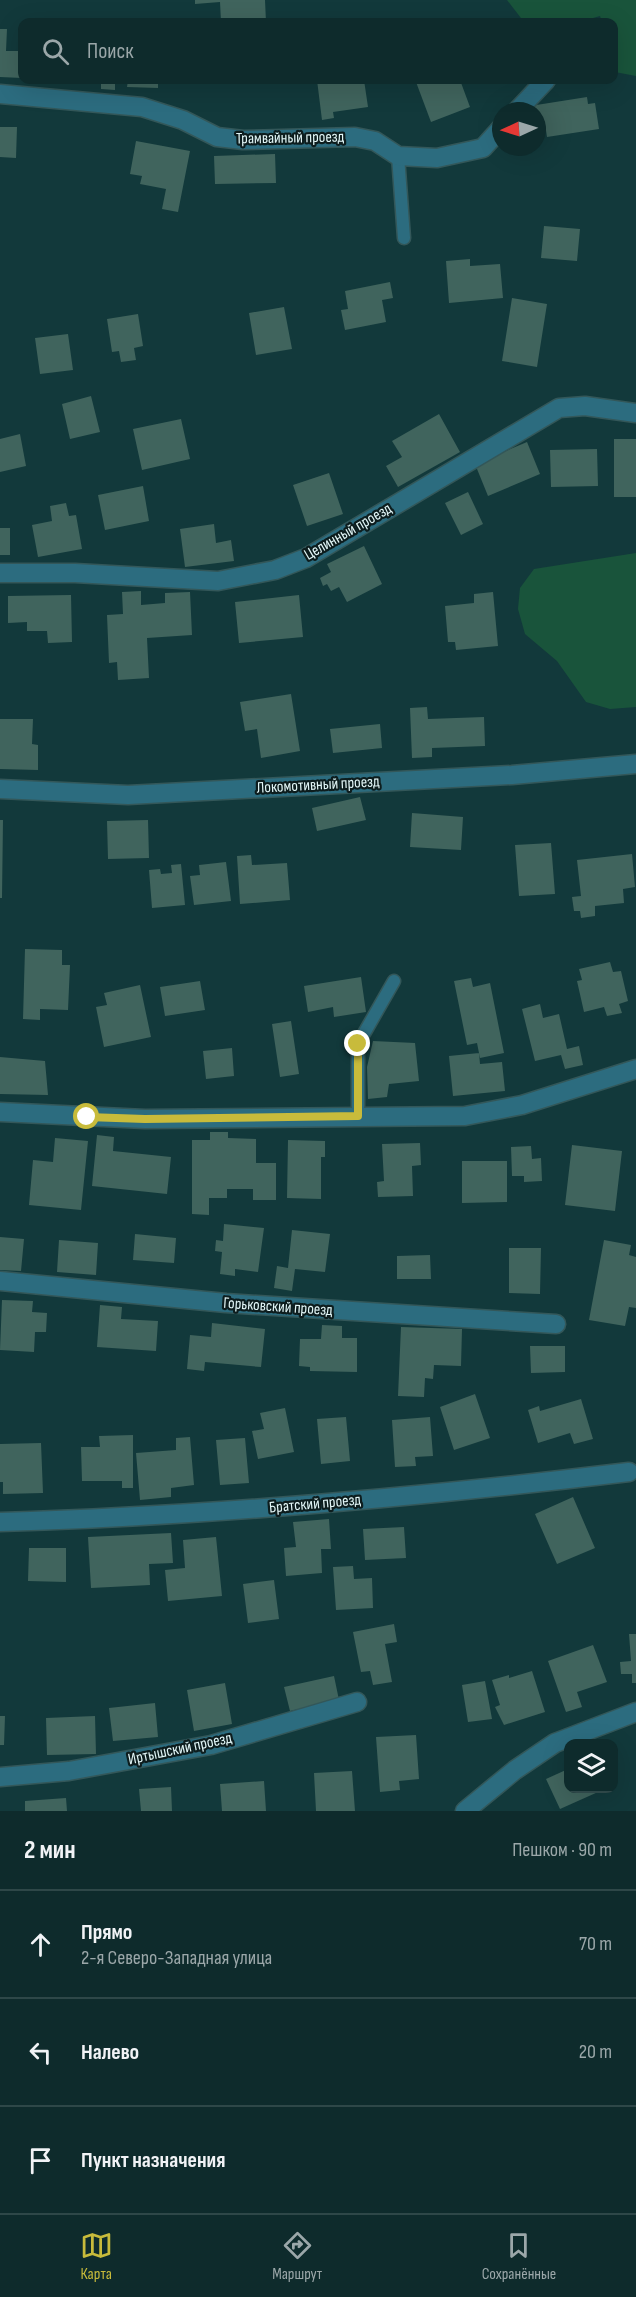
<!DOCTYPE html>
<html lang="ru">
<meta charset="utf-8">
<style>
:root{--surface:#0e2b2c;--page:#173334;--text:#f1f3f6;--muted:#9ba7a9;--line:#2e4748;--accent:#c8bb3b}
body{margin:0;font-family:"Sofia Sans Condensed",sans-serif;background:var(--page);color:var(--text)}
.controls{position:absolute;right:18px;bottom:18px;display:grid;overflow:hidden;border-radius:12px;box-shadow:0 6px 24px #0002}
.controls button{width:54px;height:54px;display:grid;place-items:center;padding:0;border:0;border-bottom:2px solid var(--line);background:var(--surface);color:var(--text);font:30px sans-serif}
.compass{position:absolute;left:492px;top:102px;width:54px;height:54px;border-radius:50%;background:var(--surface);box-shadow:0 6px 24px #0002;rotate:266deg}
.stop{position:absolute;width:18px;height:18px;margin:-14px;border:4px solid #c8bb3b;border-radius:50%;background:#fff}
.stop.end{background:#c8bb3b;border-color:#fff;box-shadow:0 2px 6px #0008}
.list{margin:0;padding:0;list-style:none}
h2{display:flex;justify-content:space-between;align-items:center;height:78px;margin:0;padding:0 24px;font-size:26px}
h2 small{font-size:20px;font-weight:400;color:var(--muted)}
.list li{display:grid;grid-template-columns:39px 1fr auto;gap:18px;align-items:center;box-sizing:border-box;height:108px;padding:0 24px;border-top:2px solid var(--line)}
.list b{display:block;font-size:22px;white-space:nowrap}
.list p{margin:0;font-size:20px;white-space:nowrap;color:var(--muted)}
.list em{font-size:20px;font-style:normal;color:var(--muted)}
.icon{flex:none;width:33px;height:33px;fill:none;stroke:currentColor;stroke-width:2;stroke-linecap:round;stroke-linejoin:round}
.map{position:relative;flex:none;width:636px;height:1811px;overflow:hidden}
.search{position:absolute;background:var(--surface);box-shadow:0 6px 24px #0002;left:18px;right:18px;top:18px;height:66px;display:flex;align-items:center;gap:15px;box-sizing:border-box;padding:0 21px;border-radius:12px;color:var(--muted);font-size:22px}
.sheet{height:402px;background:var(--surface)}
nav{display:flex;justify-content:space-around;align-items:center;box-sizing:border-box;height:84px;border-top:2px solid var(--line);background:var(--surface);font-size:16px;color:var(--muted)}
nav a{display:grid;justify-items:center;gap:3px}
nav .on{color:var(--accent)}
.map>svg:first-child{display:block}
.green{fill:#19543b}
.building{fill:#40645d}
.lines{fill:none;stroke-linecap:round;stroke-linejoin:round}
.lane-casing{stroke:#335759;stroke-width:15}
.street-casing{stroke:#335759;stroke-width:21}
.lane{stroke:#2c6c7f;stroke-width:12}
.street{stroke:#2c6c7f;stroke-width:18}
.route{stroke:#c8bb3b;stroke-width:8}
.labels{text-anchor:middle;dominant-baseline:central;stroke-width:4.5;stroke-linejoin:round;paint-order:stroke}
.street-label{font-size:16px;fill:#e3f7f8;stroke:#0d1d1e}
</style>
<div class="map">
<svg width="636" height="1811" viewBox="0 0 636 1811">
<rect width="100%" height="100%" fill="#12393b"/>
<!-- green -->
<path class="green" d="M507,0H636V76L615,72L614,22H602L600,16L579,22H524Z
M636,553V707L610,709L586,702L557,661L525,634L518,609L520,588L534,569Z"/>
<!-- building -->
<path class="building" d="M195,0H265L266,22H221L220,2L195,4Z
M0,29H7L6,51H22V78L0,77Z
M66,80H115V90L101,89V83Z
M128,80H158V88L127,87Z
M317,80H364L368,107L333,112L334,118L322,120Z
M407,80H460L470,107L431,122L416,82L409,84Z
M587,97L588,104L595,103L599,129L547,137L545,124L537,125V111H531L530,106Z
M0,127H17L16,158L0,157Z
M136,141L190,151L178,212L162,209L166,189L140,184L142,176L130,174Z
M275,154L276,183L215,184L214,156Z
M544,226L580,229L577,261L541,258Z
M470,259V266L500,264L503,298L449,303L446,261Z
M390,282L393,298L382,300L386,322L345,330L341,310L348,309L345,291Z
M512,298L547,304L537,367L502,361Z
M284,307L292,349L256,355L249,313Z
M138,314L143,346L134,348L136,360L121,362L119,351L112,352L107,319Z
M68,334L73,370L40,374L35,338Z
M91,396L100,432L70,439L62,404Z
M439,414L460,452L398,487L386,466L402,457L392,441Z
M181,419L190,459L142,470L133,429Z
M20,434L26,466L0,472V439Z
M614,439H636V497H614Z
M527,442L540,474L488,496L475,464Z
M597,449L598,486L551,487L550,450Z
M329,473L343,514L307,526L293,485Z
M143,486L149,521L105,530L98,495Z
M468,492L483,524L461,535L445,503Z
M66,503L69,516L76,515L82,549L38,557L32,525L52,521L50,506Z
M214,524L216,543L231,540L234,561L185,567L180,529Z
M0,528H10V555H0Z
M364,546L382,584L347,602L339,587L331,591L327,584L323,586L320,578L331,572L327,564Z
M141,591V605L165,603V593L190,592L192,635L147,638L149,678L118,680L117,662L109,663L107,615L123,614L122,592Z
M493,592L498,646L456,650L455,642H448L445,606L474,603V594Z
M71,595L72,642L48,643L47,631H27V622L8,623V596Z
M299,595L303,637L239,643L235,602Z
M291,694L300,751L261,758L257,729L245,731L240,702Z
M427,707L428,719L484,717L485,746L432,748V757L412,758L410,708Z
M0,719H33L32,744L38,745V770L0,769Z
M380,724L382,748L333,753L330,729Z
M360,797L366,820L317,831L312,808Z
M412,813L463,817L461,850L410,847Z
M0,820H3L2,898H0Z
M148,820L149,858L108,859L107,821Z
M551,843L555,894L519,896L515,845Z
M632,854L635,887L623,889L624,903L595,906V916L581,918L580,911H574L572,897L581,896L577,860Z
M251,855L252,865L287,863L290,900L240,904L237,856Z
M226,862L231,901L194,905L190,876L200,875L199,865Z
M181,864L185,905L152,908L149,870L160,869L161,874L172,873L171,865Z
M25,949L62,950V965H70L68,1010L40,1009V1020L23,1019Z
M610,962L613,972L621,971L628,1001L619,1004L622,1013L607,1016L604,1007L584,1012L577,981L582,980L579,969Z
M361,977L366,1012L334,1017L333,1007L308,1012L304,986Z
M471,978L473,987L490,983L504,1053L480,1058L477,1043L467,1045L454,981Z
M200,981L205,1010L165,1016L160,987Z
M140,985L151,1037L104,1047L96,1007L107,1005L104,993Z
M540,1004L543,1018L559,1014L567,1049L579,1046L583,1065L565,1069L561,1055L535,1061L522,1009Z
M291,1021L299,1074L280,1077L272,1024Z
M373,1041L415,1043L419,1081L389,1084L387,1097L368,1099L367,1067Z
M232,1048L234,1076L206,1079L203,1051Z
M479,1053L480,1064L502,1062L505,1091L453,1096L449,1056Z
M0,1057L45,1061L48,1095L0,1094Z
M210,1132H228V1138L256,1139V1163H276V1200H253V1189H227V1198H209V1215L192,1214V1140H210Z
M97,1135L114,1137L113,1151L171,1157L167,1194L92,1186Z
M55,1138L88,1141L81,1210L29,1205L33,1160L53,1162Z
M288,1140L325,1141V1157H321V1199L287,1198Z
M420,1143L421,1165L412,1166L413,1196L378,1197L377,1182L384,1181L382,1144Z
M572,1145L622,1151L615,1211L565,1205Z
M531,1146L532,1159L541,1158L542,1181L524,1182V1176H512L511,1147Z
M462,1161H507V1202L462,1203Z
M224,1224L264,1228L258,1272L235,1269V1276L220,1274L222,1252L215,1251L216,1240L223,1241Z
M292,1230L330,1234L325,1272L295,1269L292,1291L274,1288L277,1266L288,1268Z
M135,1234L176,1238L174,1263L133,1260Z
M0,1237L24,1239L21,1271L0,1270Z
M59,1240L98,1243L96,1275L57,1272Z
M604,1240L631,1245L629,1255L636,1257V1308L629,1307L625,1326L589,1320Z
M509,1248H541L540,1294L509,1293Z
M430,1255L431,1279H397V1256Z
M2,1300L33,1301L32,1312L47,1313L46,1332H35L34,1352L0,1350Z
M100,1305L122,1307L121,1319L158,1321L156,1351L97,1347Z
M212,1323L265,1329L261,1367L205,1362L204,1371L187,1369L190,1335L211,1337Z
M322,1325L342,1326V1338H357V1372L310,1371V1367L299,1366L300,1339H321Z
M401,1327L462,1329L461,1366L434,1365L433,1379L425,1378L424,1397L398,1396Z
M530,1346H565V1372L531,1373Z
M475,1394L490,1438L454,1450L440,1407Z
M581,1399L593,1439L574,1444L570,1433L538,1443L528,1410L539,1406L540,1411Z
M285,1408L294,1452L258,1459L252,1431L264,1429L260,1413Z
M346,1417L350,1461L321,1464L317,1419Z
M430,1417L433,1456L415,1457L416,1466L395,1467L392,1420Z
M133,1435V1488H122V1481H82L81,1447H100L99,1436Z
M190,1437L194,1485L171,1488V1497L140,1500L136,1453L176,1450V1438Z
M245,1438L249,1483L220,1485L216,1440Z
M41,1443L43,1493L3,1494V1482H0V1444Z
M573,1497L595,1548L557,1564L535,1514Z
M329,1519L331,1549H321L322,1573L286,1576L284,1548L296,1547L293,1522Z
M404,1527L406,1558L365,1560L363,1529Z
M171,1533L173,1563L149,1564L150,1585L91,1588L88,1537Z
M216,1537L222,1596L168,1601L165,1570L185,1568L183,1540Z
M29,1548H66V1582L28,1581Z
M353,1566L354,1579L372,1578L373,1608L336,1610L333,1567Z
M274,1580L279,1619L248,1623L243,1584Z
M394,1624L397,1642L385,1644L392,1682L373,1685L370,1671L361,1672L353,1632Z
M629,1634H636V1683H632V1674H621L620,1662L631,1661Z
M593,1645L607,1682L577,1692L582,1707L566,1712L548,1661Z
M532,1671L545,1712L504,1725L495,1707L500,1705L492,1680L509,1675V1678Z
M334,1676L339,1700L290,1711L284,1687Z
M485,1681L492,1719L468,1722L462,1685Z
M225,1683L232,1724L194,1731L187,1690Z
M155,1703L158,1737L113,1741L109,1708Z
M0,1716H5L4,1745H0Z
M95,1716L96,1754L47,1755L46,1718Z
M416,1735L419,1779L399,1781L400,1790L380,1792L376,1737Z
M568,1769V1788H607L560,1809L546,1779Z
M352,1771L355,1811H316L314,1773Z
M264,1781L266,1811H222L220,1784Z
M171,1787L172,1811H141L139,1789Z
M66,1798L67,1811H25V1801Z"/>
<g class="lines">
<defs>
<path id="lane" d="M398,156L404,238
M358,1116V1044L394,981"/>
<path id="street" d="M0,94L142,107L183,120L217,137L243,140L355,137L375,141L398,156L437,158L483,148L501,128
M517,111L546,80
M0,573H75L218,581L275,570L306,558L559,408L585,406L636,413
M0,789L128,795L512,775L636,764
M0,1112L145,1119L465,1116L522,1105L636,1069
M0,1281L226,1303L556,1324
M0,1522C210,1516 420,1497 629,1472
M0,1777L69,1771L211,1745L357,1702
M465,1811L515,1770L555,1743L636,1712"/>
</defs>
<!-- lane casing -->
<use href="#lane" class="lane-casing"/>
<!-- street casing -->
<use href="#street" class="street-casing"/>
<!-- lane -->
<use href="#lane" class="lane"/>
<!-- street -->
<use href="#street" class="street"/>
</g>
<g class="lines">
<!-- route -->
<path class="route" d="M87,1117L145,1119L358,1116V1044"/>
</g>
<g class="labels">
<!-- street labels -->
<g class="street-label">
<text transform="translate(290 138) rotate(-1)">Трамвайный проезд</text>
<text transform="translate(348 532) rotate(-30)">Целинный проезд</text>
<text transform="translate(318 785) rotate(-3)">Локомотивный проезд</text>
<text transform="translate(278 1307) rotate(4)">Горьковский проезд</text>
<text transform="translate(315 1504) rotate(-5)">Братский проезд</text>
<text transform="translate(180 1749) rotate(-12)">Иртышский проезд</text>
</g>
</g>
</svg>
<div class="controls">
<button><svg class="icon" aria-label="layers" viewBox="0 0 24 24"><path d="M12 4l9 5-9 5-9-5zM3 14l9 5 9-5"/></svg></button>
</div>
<svg class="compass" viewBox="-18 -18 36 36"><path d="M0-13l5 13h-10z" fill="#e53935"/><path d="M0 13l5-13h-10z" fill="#9ba7a9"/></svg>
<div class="stop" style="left:87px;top:1117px"></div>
<div class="stop end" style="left:358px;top:1044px"></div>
<div class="search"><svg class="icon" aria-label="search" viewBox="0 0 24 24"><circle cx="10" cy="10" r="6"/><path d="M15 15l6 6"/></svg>Поиск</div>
</div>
<section class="sheet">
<h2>2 мин<small>Пешком · 90 m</small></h2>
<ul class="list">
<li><svg class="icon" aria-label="ahead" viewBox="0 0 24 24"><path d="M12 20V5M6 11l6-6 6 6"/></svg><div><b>Прямо</b><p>2-я Северо-Западная улица</p></div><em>70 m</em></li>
<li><svg class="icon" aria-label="left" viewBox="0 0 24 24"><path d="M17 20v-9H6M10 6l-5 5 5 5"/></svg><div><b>Налево</b></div><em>20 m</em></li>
<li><svg class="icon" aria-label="arrive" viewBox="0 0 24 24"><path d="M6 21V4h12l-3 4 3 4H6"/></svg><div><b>Пункт назначения</b></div></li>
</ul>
</section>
<nav>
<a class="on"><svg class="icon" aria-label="map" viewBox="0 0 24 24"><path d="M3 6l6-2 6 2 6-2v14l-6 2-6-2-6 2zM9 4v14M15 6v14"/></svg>Карта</a>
<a><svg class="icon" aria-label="directions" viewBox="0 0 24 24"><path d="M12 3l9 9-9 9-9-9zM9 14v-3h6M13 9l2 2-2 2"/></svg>Маршрут</a>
<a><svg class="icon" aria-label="saved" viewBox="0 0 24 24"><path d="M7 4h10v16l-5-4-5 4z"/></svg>Сохранённые</a>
</nav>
